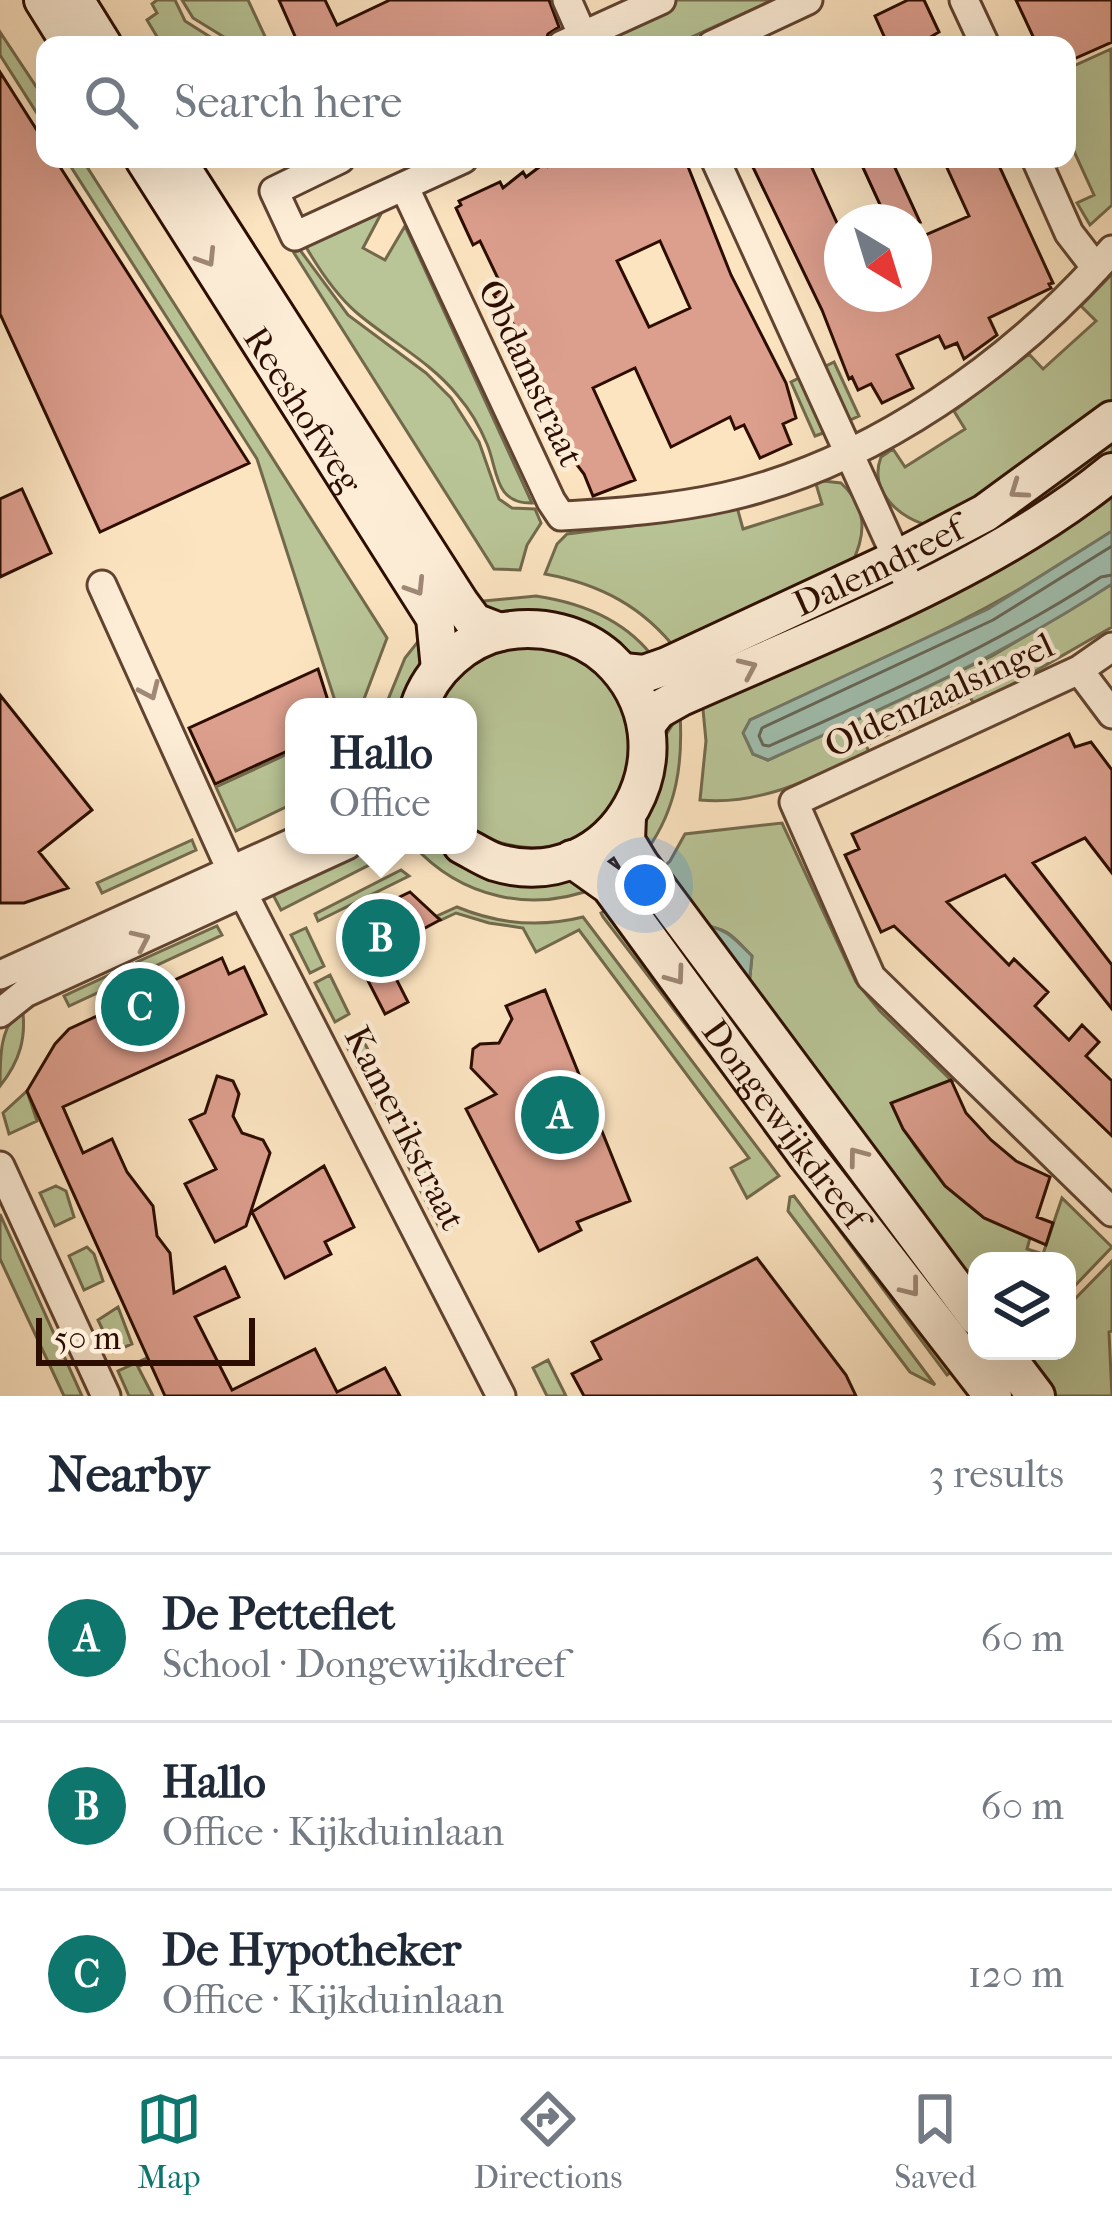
<!DOCTYPE html>
<meta charset="utf-8">
<style>
:root{--surface:#fff;--page:#f6f6f7;--text:#1f2937;--muted:#747a83;--line:#e0e1e3;--accent:#0f766e}
body{margin:0;font-family:"IM FELL French Canon",serif;background:var(--page);color:var(--text)}
.controls{position:absolute;right:36px;bottom:36px;display:grid;overflow:hidden;border-radius:24px;box-shadow:0 12px 48px #0002}
.controls button{width:108px;height:108px;display:grid;place-items:center;padding:0;border:0;border-bottom:3px solid var(--line);background:var(--surface);color:var(--text);font:60px sans-serif}
.compass{position:absolute;left:824px;top:204px;width:108px;height:108px;border-radius:50%;background:var(--surface);box-shadow:0 12px 48px #0002;rotate:142deg}
.scale{position:absolute;left:36px;bottom:30px;width:219px;box-sizing:border-box;padding-left:12px;border:6px solid #2c0d00;border-top:0;font-size:33px;line-height:42px;white-space:nowrap;color:#2c0d00;-webkit-text-stroke:9px #fdedd7;paint-order:stroke}
.you{position:absolute;left:645px;top:885px;width:42px;height:42px;margin:-30px;border:9px solid #fff;border-radius:50%;background:#1a73e8;box-shadow:0 0 0 18px #1a73e833}
.badge{display:grid;place-items:center;width:78px;height:78px;border-radius:50%;background:var(--accent);color:#fff;font-size:39px;font-weight:700}
.pin{position:absolute;translate:-50% -50%;border:6px solid #fff;box-shadow:0 3px 12px #0006}
.popup{position:absolute;left:285px;top:698px;width:192px;height:156px;box-sizing:border-box;display:grid;place-content:center;border-radius:24px;background:var(--surface);filter:drop-shadow(0 3px 9px #0005);font-size:39px;white-space:nowrap;color:var(--muted)}
.popup b{font-size:45px;color:var(--text)}
.popup::after{content:'';position:absolute;left:50%;top:100%;margin-left:-24px;border:24px solid transparent;border-top-color:var(--surface)}
.list{margin:0;padding:0;list-style:none}
h2{display:flex;justify-content:space-between;align-items:center;height:156px;margin:0;padding:0 48px;font-size:51px}
h2 small{font-size:39px;font-weight:400;color:var(--muted)}
.list li{display:grid;grid-template-columns:78px 1fr auto;gap:36px;align-items:center;box-sizing:border-box;height:168px;padding:0 48px;border-top:3px solid var(--line)}
.list b{display:block;font-size:45px;white-space:nowrap}
.list p{margin:0;font-size:39px;white-space:nowrap;color:var(--muted)}
.list em{font-size:39px;font-style:normal;color:var(--muted)}
.icon{flex:none;width:66px;height:66px;fill:none;stroke:currentColor;stroke-width:2;stroke-linecap:round;stroke-linejoin:round}
.map{position:relative;flex:none;width:1112px;height:1396px;overflow:hidden}
.search{position:absolute;background:var(--surface);box-shadow:0 12px 48px #0002;left:36px;right:36px;top:36px;height:132px;display:flex;align-items:center;gap:30px;box-sizing:border-box;padding:0 42px;border-radius:24px;color:var(--muted);font-size:45px}
.sheet{height:660px;background:var(--surface)}
nav{display:flex;justify-content:space-around;align-items:center;box-sizing:border-box;height:168px;border-top:3px solid var(--line);background:var(--surface);font-size:33px;color:var(--muted)}
nav a{display:grid;justify-items:center;gap:6px}
nav .on{color:var(--accent)}
.map>svg:first-child{display:block}
.green{fill:#b9c597;stroke:#72694c;stroke-width:3;fill-rule:evenodd}
.water{fill:#a0bfaf;stroke:#727869;stroke-width:3}
.lines{fill:none;stroke-linecap:round;stroke-linejoin:round}
.shore{stroke:#666658;stroke-width:3}
.building{fill:#dc9e8d;stroke:#2c0d00;stroke-width:3;fill-rule:evenodd}
.street-casing{stroke:#604330;stroke-width:33}
.secondary-casing{stroke:#2c0d00;stroke-width:42}
.street{stroke:#fdedd7;stroke-width:27}
.secondary{stroke:#fdedd7;stroke-width:36}
.oneway{stroke:#9f8876}
.labels{text-anchor:middle;dominant-baseline:central;stroke-width:9;stroke-linejoin:round;paint-order:stroke}
.street-label{font-size:36px;fill:#2c0d00;stroke:#fdedd7}
</style>
<div class="map">
<svg width="1112" height="1396" viewBox="0 0 1112 1396">
<rect width="100%" height="100%" fill="#fce4c1"/>
<filter id="stains"><feTurbulence type="fractalNoise" baseFrequency=".00167" numOctaves="4"/><feColorMatrix values="0 0 0 0 .2 0 0 0 0 .09 0 0 0 0 .02 0 0 0 .5 -.17"/></filter>
<radialGradient id="worn" r=".72"><stop offset=".6" stop-color="#630" stop-opacity="0"/><stop offset="1" stop-color="#630" stop-opacity=".3"/></radialGradient>
<!-- green -->
<path class="green" d="M157,0H175L185,21L223,45H162L147,20L157,13L152,4Z
M182,0H248L269,45H237L193,18Z
M677,0H773L674,45H602L598,36Z
M0,32L45,100V126L0,55Z
M1111,49L1112,205L1090,225L1077,203L1094,195L1067,136V69Z
M66,159H82L387,638L361,707H337L257,459Z
M382,212L363,248L385,260L405,226L532,503C494,504 498,470 487,444C480,427 470,410 458,396C431,362 390,341 357,313C336,295 320,271 306,247Z
M300,250L348,315L426,373L451,398L479,442L499,499L512,508L535,509L541,523L527,545L520,570L494,569L294,253Z
M1112,274V413L932,526C900,520 868,491 881,457L893,449L905,467L965,429L954,411L1029,354L1043,369L1096,321L1081,306Z
M834,362L859,416L850,420L822,368Z
M803,376L826,432L815,436L791,382Z
M1112,438V458L1073,487L948,559L944,554Z
M823,481L841,483C867,507 867,534 851,565L678,652C644,607 600,584 545,574L557,544L567,534L670,521L737,507L743,529L822,504L816,484Z
M1112,483V531C999,610 875,663 750,720L745,736L753,754L768,760L992,656L1112,584V627L994,695L974,704L970,697L866,745L869,752C815,777 761,806 700,800L706,741L702,699Z
M536,596C583,603 627,620 656,661L644,662L508,619L473,602Z
M420,639L430,640L409,707H385L405,658Z
M522,646C703,655 635,919 468,829V707H436C456,671 483,654 522,646Z
M680,713C683,763 677,808 647,850L638,836L664,738Z
M294,751V803L236,831L216,787Z
M782,823L856,982L880,1011L952,1081L892,1103C920,1169 965,1210 1030,1238L1027,1249L1043,1254L1062,1198L1112,1247L1067,1294V1261H977V1282L956,1265L952,1268L657,873L670,861L685,834ZM700,925C730,929 731,935 752,956L749,985Z
M192,840L196,850L102,893L97,883Z
M413,845C473,845 541,865 598,887C532,914 461,898 413,845Z
M362,847L371,864L281,910L270,889Z
M401,870L409,876L318,921L315,914Z
M615,904L787,1157L603,917L601,913Z
M457,907C498,924 539,928 583,917L779,1176L747,1198L731,1168L749,1158L579,930L536,952L523,928L489,923L456,913L441,920L437,916Z
M217,926L222,935L142,972L137,962Z
M306,928L324,966L310,973L291,935Z
M133,964L138,974L69,1006L64,996Z
M330,975L349,1014L335,1022L315,983Z
M22,1006C27,1037 20,1061 0,1086C0,1053 0,1029 22,1006Z
M745,1024L977,1335V1351H983L976,1356L735,1032Z
M358,1031L402,1113L386,1121L343,1039Z
M27,1091L37,1121L9,1134L3,1113Z
M415,1142L456,1223L441,1231L400,1150Z
M811,1171L960,1366L947,1375L802,1180Z
M56,1186L66,1191L74,1217L55,1226L40,1193Z
M794,1196L935,1385L910,1372L788,1211L790,1197Z
M0,1214L82,1396H64L0,1259Z
M87,1247L94,1254L103,1281L84,1290L69,1256Z
M1112,1261V1331L1109,1332L1112,1396H1048L1024,1351H1067V1307Z
M118,1307L132,1344L113,1352L98,1320Z
M149,1357L150,1361L138,1367L153,1396H129L118,1371Z
M548,1360L566,1396H547L533,1368Z"/>
<!-- water -->
<path class="water" d="M1112,531V584C1003,656 886,707 768,760L753,754L743,733L750,720L988,609Z
M699,923C729,931 730,934 752,956L749,986Z"/>
<g class="lines">
<!-- shore -->
<path class="shore" d="M1112,546L993,620L762,728L759,736L763,745L769,746C884,695 996,645 1101,577L1112,575"/>
</g>
<!-- building -->
<path class="building" d="M279,0H325L337,25L390,0H549L559,27L548,34L544,45H294L298,43Z
M908,0H924L939,32L917,45H888L875,16Z
M1016,0H1112V42L1067,62V45H1037Z
M0,72L45,143V159H55L249,463L100,532L0,314Z
M556,159H685L731,275L786,383L796,418L783,424L791,444L760,458L744,425L735,429L730,417L671,447L635,368L593,388L635,480L593,496L584,474L568,453L558,432L562,430L551,415L516,339L522,337L494,295L503,289L480,241L473,245L456,208L461,205L459,201L500,182L503,188L523,172L526,177L546,162L548,166ZM660,241L690,308L649,327L617,261Z
M749,159H808L842,234V294H914V240L969,216L943,159H996L1053,283L1049,284L1051,288L989,318L997,335L964,359L957,343L945,348L939,336L897,355L913,388L882,403L871,384L858,390L852,377L849,379L822,310Z
M859,159H891L920,222H888Z
M22,489L51,553L0,577V499Z
M318,669L330,707H294V748L215,784L189,728Z
M0,695L92,810L39,852L68,888L24,903H0Z
M1069,734L1075,747L1091,742L1112,770V873L1085,838L1033,863L1112,965V1009L1005,875L947,902L1009,965L1014,959L1048,992L1035,1006L1069,1040L1082,1025L1099,1042L1086,1056L1112,1081V1136L894,926L881,932L845,855L859,849L852,834Z
M410,892L440,920L382,951L408,1002L385,1014L340,926Z
M222,958L229,974L244,967L266,1014L63,1107L83,1153L112,1139L127,1172L153,1206L157,1236L170,1253L174,1293L225,1267L239,1297L195,1317L232,1390L315,1349L337,1392L385,1368L400,1396H165L27,1091L55,1044L69,1029Z
M545,990L630,1201L577,1222L581,1230L539,1251L466,1109L496,1094L471,1068L473,1049L480,1044L499,1043L512,1019L506,1006Z
M217,1076L233,1081L239,1094L233,1116L242,1133L263,1140L270,1153L246,1226L215,1242L185,1184L216,1169L190,1120L205,1113Z
M951,1080L966,1113L991,1140L1016,1161L1050,1177L1037,1217L1053,1223L1046,1245L984,1218L945,1186L903,1129L891,1103Z
M324,1166L354,1227L325,1242L331,1254L285,1278L252,1212Z
M757,1258L846,1375L856,1396H584L572,1374L601,1359L592,1342Z"/>
<g class="lines">
<defs>
<path id="street" d="M567,0L583,36
M964,0L985,45
M562,45L661,0
M712,45L808,0
M340,159L274,191L295,236L463,159
M715,159L905,576
M1036,159L1069,233L1096,268
M404,186L551,501L561,516C617,513 671,509 725,497C872,464 1015,362 1112,250
M102,585L231,870
M1112,647L1079,670L794,802L871,977L1112,1212
M1079,670L1112,714
M243,893L501,1396
M0,975L294,842
M0,1013L25,993L347,845
M0,1166L106,1396"/>
<g id="secondary">
<path d="M43,0L71,45"/>
<path d="M75,0L103,45"/>
<path id="s1" d="M144,159L435,618L440,669"/>
<path d="M176,159L460,603L474,622L500,632"/>
<path id="s2" d="M623,672L644,674L667,666L897,559L985,513L1112,420"/>
<path d="M419,707C431,670 466,638 505,631C541,625 580,633 608,658C701,745 616,899 495,862C484,858 472,850 462,845"/>
<path d="M647,724L658,710L681,697C822,634 993,570 1112,472"/>
<path d="M627,817L626,841L640,864L977,1317"/>
<path id="s3" d="M572,859L610,886L808,1157L993,1396"/>
<path d="M1002,1351L1036,1396"/>
</g>
</defs>
<!-- street casing -->
<use href="#street" class="street-casing"/>
<!-- secondary casing -->
<use href="#secondary" class="secondary-casing"/>
<!-- street -->
<use href="#street" class="street"/>
<!-- secondary -->
<use href="#secondary" class="secondary"/>
</g>
<!-- one-way arrows -->
<defs><path id="oneway-chevron" d="M-2-3.5L2.5 0L-2 3.5" fill="none" stroke-width="1.6" stroke-linecap="round" stroke-linejoin="round" transform="scale(3)"/></defs>
<g class="oneway">
<use href="#oneway-chevron" transform="translate(207 258) rotate(58)"/>
<use href="#oneway-chevron" transform="translate(1018 490) rotate(145)"/>
<use href="#oneway-chevron" transform="translate(416 587) rotate(58)"/>
<use href="#oneway-chevron" transform="translate(748 668) rotate(-24)"/>
<use href="#oneway-chevron" transform="translate(150 691) rotate(66)"/>
<use href="#oneway-chevron" transform="translate(141 940) rotate(-25)"/>
<use href="#oneway-chevron" transform="translate(676 976) rotate(54)"/>
<use href="#oneway-chevron" transform="translate(857 1156) rotate(-127)"/>
<use href="#oneway-chevron" transform="translate(911 1288) rotate(52)"/>
</g>
<g class="labels">
<!-- street labels -->
<g class="street-label">
<text transform="translate(531 373) rotate(65)">Obdamstraat</text>
<text stroke="none"><textPath href="#s1" startOffset="297">Reeshofweg</textPath></text>
<text stroke="none"><textPath href="#s2" startOffset="279">Dalemdreef</textPath></text>
<text transform="translate(939 695) rotate(-25)">Oldenzaalsingel</text>
<text stroke="none"><textPath href="#s3" startOffset="342">Dongewijkdreef</textPath></text>
<text transform="translate(405 1128) rotate(63)">Kamerikstraat</text>
</g>
</g>
<rect width="100%" height="100%" filter="url(#stains)"/>
<rect width="100%" height="100%" fill="url(#worn)"/>
</svg>
<div class="controls">
<button><svg class="icon" aria-label="layers" viewBox="0 0 24 24"><path d="M12 4l9 5-9 5-9-5zM3 14l9 5 9-5"/></svg></button>
</div>
<svg class="compass" viewBox="-18 -18 36 36"><path d="M0-13l5 13h-10z" fill="#e53935"/><path d="M0 13l5-13h-10z" fill="#747a83"/></svg>
<div class="scale">50 m</div>
<div class="you"></div>
<div class="pin badge" style="left:560px;top:1115px">A</div>
<div class="pin badge" style="left:381px;top:938px">B</div>
<div class="popup"><b>Hallo</b>Office</div>
<div class="pin badge" style="left:140px;top:1007px">C</div>
<div class="search"><svg class="icon" aria-label="search" viewBox="0 0 24 24"><circle cx="10" cy="10" r="6"/><path d="M15 15l6 6"/></svg>Search here</div>
</div>
<section class="sheet">
<h2>Nearby<small>3 results</small></h2>
<ul class="list">
<li><span class="badge">A</span><div><b>De Petteflet</b><p>School · Dongewijkdreef</p></div><em>60 m</em></li>
<li><span class="badge">B</span><div><b>Hallo</b><p>Office · Kijkduinlaan</p></div><em>60 m</em></li>
<li><span class="badge">C</span><div><b>De Hypotheker</b><p>Office · Kijkduinlaan</p></div><em>120 m</em></li>
</ul>
</section>
<nav>
<a class="on"><svg class="icon" aria-label="map" viewBox="0 0 24 24"><path d="M3 6l6-2 6 2 6-2v14l-6 2-6-2-6 2zM9 4v14M15 6v14"/></svg>Map</a>
<a><svg class="icon" aria-label="directions" viewBox="0 0 24 24"><path d="M12 3l9 9-9 9-9-9zM9 14v-3h6M13 9l2 2-2 2"/></svg>Directions</a>
<a><svg class="icon" aria-label="saved" viewBox="0 0 24 24"><path d="M7 4h10v16l-5-4-5 4z"/></svg>Saved</a>
</nav>
